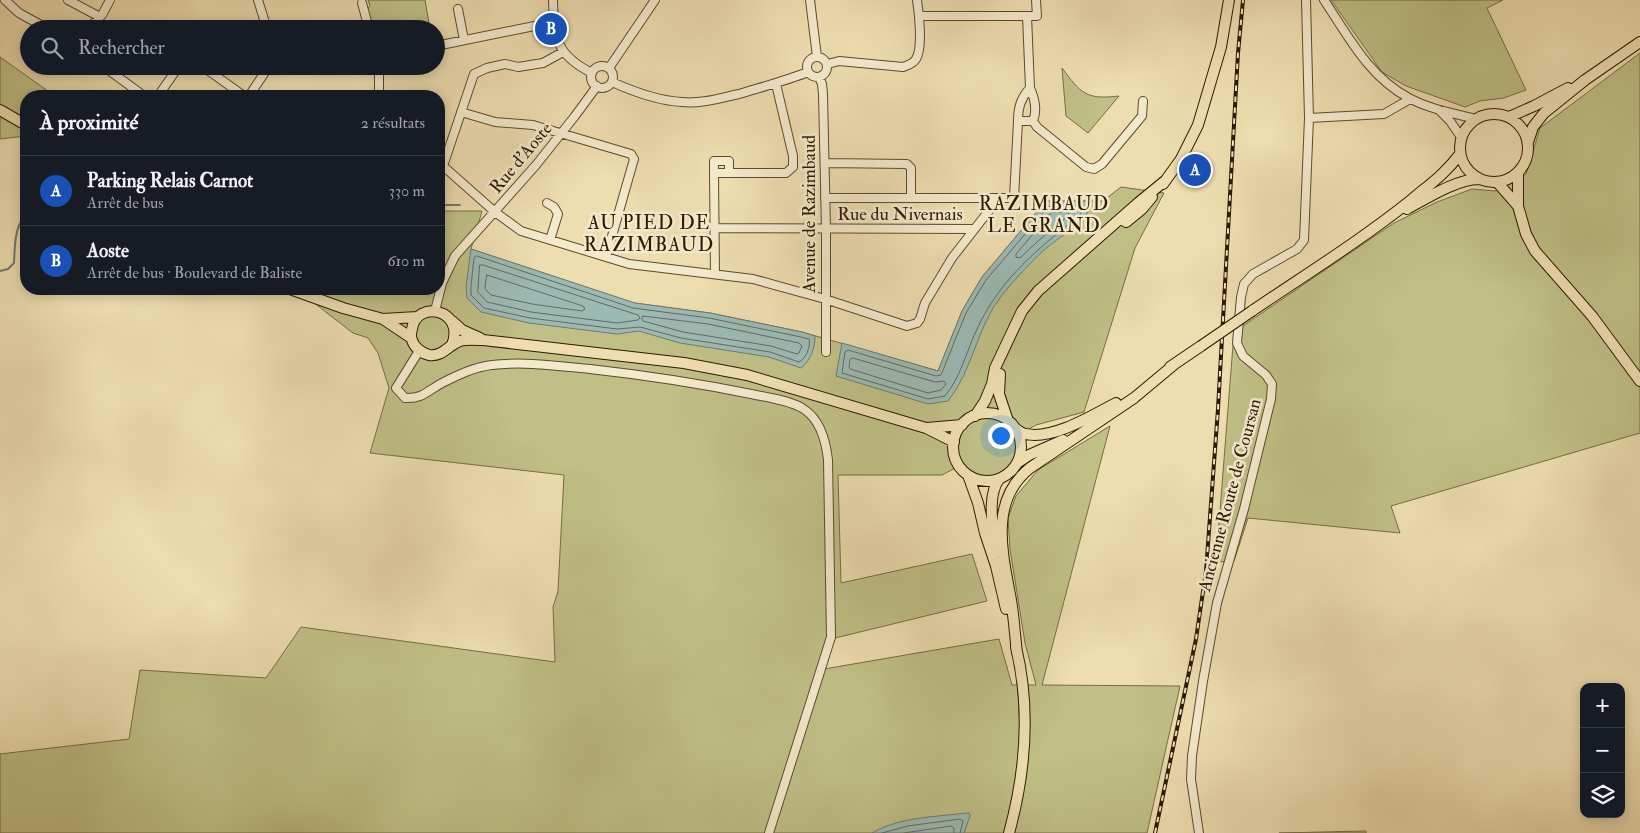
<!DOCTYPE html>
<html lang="fr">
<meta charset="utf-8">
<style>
:root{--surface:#171b24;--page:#242831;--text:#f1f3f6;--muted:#9ea1a6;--line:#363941;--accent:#1a73e8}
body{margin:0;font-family:"IM FELL Double Pica",serif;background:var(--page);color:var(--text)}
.controls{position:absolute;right:15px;bottom:15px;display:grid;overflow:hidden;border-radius:10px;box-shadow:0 2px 12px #0003}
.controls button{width:45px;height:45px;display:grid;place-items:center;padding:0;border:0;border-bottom:1px solid var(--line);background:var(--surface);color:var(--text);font:25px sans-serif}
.you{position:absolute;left:1000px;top:435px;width:18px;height:18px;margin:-12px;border:4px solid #fff;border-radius:50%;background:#1a73e8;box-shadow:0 0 0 8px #1a73e833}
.badge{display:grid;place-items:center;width:32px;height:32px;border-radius:50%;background:var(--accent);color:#fff;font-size:16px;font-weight:700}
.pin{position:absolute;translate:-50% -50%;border:2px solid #fff;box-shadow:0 1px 5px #0006}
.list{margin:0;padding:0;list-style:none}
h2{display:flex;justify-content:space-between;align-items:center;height:65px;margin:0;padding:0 20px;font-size:21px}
h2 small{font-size:16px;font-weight:400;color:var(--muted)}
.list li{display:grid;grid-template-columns:32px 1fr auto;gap:15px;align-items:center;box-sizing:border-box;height:70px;padding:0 20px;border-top:1px solid var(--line)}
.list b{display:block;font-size:19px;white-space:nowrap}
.list p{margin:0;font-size:16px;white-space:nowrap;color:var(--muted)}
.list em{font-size:16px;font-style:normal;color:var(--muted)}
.icon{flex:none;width:28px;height:28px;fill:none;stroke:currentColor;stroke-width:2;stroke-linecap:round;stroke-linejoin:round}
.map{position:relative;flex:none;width:1640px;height:833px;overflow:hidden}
.search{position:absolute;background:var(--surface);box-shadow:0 2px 12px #0003;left:20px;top:20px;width:425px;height:55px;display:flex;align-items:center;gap:12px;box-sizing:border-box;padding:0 18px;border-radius:28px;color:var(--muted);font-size:19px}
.panel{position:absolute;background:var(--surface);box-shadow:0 2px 12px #0003;left:20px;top:90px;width:425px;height:205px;border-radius:20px}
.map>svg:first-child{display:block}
.green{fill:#bfbf86;stroke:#766c44}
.water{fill:#9cbab4;stroke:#707a6d}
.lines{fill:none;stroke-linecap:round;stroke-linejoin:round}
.shore{stroke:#646a5b;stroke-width:1}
.stream{stroke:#707a6d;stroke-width:2}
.minor-casing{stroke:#5d4a2d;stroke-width:10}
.major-casing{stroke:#2d1902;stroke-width:12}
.minor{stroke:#f3e9cb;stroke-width:8}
.major{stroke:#edddaf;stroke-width:10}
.rail-casing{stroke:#2d1902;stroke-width:4}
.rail{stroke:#f3e9cb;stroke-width:2;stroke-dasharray:5.5;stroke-linecap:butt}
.major-bridge-casing{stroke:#2d1902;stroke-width:12;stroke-linecap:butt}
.major-bridge{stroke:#edddaf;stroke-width:10}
.labels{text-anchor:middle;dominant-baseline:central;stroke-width:5;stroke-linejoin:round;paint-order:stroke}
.street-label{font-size:18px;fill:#2d1902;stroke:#f3e9cb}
.neighbourhood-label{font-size:19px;letter-spacing:1px;fill:#2d1902;stroke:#f3e9cb}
</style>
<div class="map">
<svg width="1640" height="833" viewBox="0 0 1640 833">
<rect width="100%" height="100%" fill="#edddaf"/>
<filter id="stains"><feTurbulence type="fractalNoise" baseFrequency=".004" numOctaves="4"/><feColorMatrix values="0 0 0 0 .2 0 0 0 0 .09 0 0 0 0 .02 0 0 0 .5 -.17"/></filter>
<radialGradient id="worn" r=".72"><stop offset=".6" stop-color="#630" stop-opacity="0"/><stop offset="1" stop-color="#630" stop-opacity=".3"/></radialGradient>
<!-- green -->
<path class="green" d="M368,0H425L430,29H371L366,10L370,6Z
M1331,0H1503L1487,8L1526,90L1504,98L1480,101L1465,107L1406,86L1382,72Z
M1640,53V433L1391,506L1400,533L1248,518L1234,561L1216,562L1234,332L1394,223L1437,202L1472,189L1495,191L1526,174L1540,128Z
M0,57L55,96H26V136L0,139Z
M1062,68C1081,93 1085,100 1119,96L1088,133L1066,116Z
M1121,187L1164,193L1135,248L1084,412L1036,425L1015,437C1023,471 987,490 963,464L942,475H838L841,583L972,554L987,601L831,639L824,669L999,639L1012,685H1036L1025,643L1010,549L1008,518L1016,496L1038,470L1110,426L1042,685L1180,686L1147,833H0V754L129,739L140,670L266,678L301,627L555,662L553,607L558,591L564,475L370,453L389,388L378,353L368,338L353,333L296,289H439V211H482L471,249L634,303L710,313L802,332L938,371L962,311L982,277L1046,201H1103Z
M1366,831V833H1279Z"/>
<!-- water -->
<path class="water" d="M1046,201H1090C1088,205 1088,211 1086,216C1082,222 1052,243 1044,250C1029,264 1015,279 1002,295C977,326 973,370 948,401L928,404L836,376L842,343L938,371L962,311L982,277Z
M471,249L635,303L710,313L802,332L815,336C815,348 811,360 801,368L769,357L680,343L639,331L617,334L529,323L481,312L467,298L466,286Z
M966,813H969L970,816L964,833H872C899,817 935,817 966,813Z"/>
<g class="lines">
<!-- shore -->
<path class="shore" d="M1080,206L1082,208L1080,215C1039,248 1001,278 978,327C967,349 961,377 945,396L928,399L842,373L845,352L848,350L936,376L941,375L966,313L986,280L1048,207Z
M1066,212L1069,214L1068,216L1038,241L1020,258L1016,257V254L1051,213Z
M477,256L633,308L709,318L801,337L809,339C811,346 806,359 799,362L770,352L681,338L640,327L617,329L530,318L484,308L471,295V286L474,258Z
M480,265H483L638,315L640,318L638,320L617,323L531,312L487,302L478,292Z
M487,275L583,306L585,309L582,311L532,304L491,295L485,289Z
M643,316L708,324L799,343L802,346L799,353L797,354L771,346L683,332L643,321L642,319Z
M853,358L935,382L944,381L946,384L941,390L928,393L850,369L849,367L850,360Z
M882,833L908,826L960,819L963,821L960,833
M904,833L951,826L954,828V833"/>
<!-- stream -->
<path class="stream" d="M439,205H460
M0,271L8,269L14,263C15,246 14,228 26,214"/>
<defs>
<path id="minor" d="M5,0L19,13L48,29
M68,0L100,17
M258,0L267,29
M553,0C554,38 556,55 592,73
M810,0L817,57
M1324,0C1348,36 1369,77 1409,98C1429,109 1453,113 1475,119
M362,3L369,29
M458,9L464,40
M920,16H1037L1036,0
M1027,16L1030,88
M88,29L102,15L110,0
M436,46L554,22
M807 67a10 10 0 1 1 20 0a10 10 0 1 1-20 0Z
M828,64L839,61L903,67C908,65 913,64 916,59C923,48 919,13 917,0
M103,66L144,96
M202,66L244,96
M378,66L379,75V96
M591 77a11 11 0 1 1 22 0a11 11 0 1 1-22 0Z
M609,68L655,0
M819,77L822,84L823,94L826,229V352
M612,82C632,91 660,101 682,102C701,104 720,98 739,94C762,87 785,81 808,72
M1030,88C1035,99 1037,111 1033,121H1018C1018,107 1021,98 1030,88Z
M158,96L179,66
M249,96L269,66
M1439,110L1450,121L1461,137
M461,112L495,122L533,125L631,154L634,159L606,257
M1309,118L1384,114L1410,99
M1033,121L1037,127L1086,167L1094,169L1102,164L1142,116L1143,101
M825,163L907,164L911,168V198
M443,166L474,74L487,68L505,64L518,67L543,63L563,52
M439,167L443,166L495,212L521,231L629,264L753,279L825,299L907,326L917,323L920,319L925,303L952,258L998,199
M714,173V161H729V172
M825,198H1014L1018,121
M547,203L554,207L558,214L550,240
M715,228L974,229
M715,274L714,173H786L793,167V156L776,84
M435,311L442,283L455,256L536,165L575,116L597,86
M419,351L396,388L405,398C423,399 427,391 442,383C458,375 474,367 492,365C524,361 558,366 590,369C644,375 697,383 751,394C765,397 794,401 805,410C821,421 826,442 828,460L831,637L769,833
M1199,833L1191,779L1192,756L1203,681L1217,603L1244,509L1271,399L1272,384L1266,375L1243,356L1237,343L1241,297L1244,284L1253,274L1297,249L1304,240L1309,118L1306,0"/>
<path id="major" d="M0,110L26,125
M1460 148a34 34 0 1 1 68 0a34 34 0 1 1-68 0Z
M1509,117L1534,106L1568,88
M1528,142L1533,127L1544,113L1585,80L1640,42
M1518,173V206L1526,234L1535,251L1592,316L1640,381
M1497,182L1518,206
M1163,184L1181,159L1198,125L1221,47L1229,0
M1407,209C1427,198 1457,179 1479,179
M1126,222L1142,209L1152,197
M290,289L343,308L383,319L410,337
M1252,311C1305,275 1360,241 1410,201C1430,184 1444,175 1460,154
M383,319L417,317
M452,321L462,330L480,338
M452,345C466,309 416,299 412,329C411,333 410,336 412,340C414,347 421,353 429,355C443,357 448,345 460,341C467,339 476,340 483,340L684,363L747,375L926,428L954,442
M1170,367L1201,346
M1000,374L999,394L1008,421
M953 447a34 34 0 1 1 68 0a34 34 0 1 1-68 0Z
M975,416L985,401L992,384L995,368L1022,311L1038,291L1138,203L1166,180
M927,428L962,425
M1016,429C1019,431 1022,434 1026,434C1053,440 1093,415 1116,403
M1017,463L1029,455L1063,440
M968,475L978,503L985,533L996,566L1006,609
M995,553C994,531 986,497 999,479
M1017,653C1015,636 1014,618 1011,600C1003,555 988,501 1030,468L1134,398L1176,363
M1009,833C1026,771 1031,710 1016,647"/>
</defs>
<!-- minor casing -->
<use href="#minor" class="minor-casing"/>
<!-- major casing -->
<use href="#major" class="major-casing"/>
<!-- minor -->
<use href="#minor" class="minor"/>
<!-- major -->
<use href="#major" class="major"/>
<defs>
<path id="rail" d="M1155,833L1196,639L1206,571L1218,409L1238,53L1243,0"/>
</defs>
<!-- rail casing -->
<use href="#rail" class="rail-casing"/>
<!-- rail -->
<use href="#rail" class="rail"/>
<defs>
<path id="major-bridge" d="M1201,346L1252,311"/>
</defs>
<!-- major-bridge casing -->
<use href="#major-bridge" class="major-bridge-casing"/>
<!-- major-bridge -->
<use href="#major-bridge" class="major-bridge"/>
</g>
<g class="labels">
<!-- street labels -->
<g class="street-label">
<text transform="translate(521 158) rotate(-50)">Rue d'Aoste</text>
<text transform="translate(809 214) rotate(-90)">Avenue de Razimbaud</text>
<text x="900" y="214">Rue du Nivernais</text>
<text transform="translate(1230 495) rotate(-75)">Ancienne Route de Coursan</text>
</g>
<!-- neighbourhood labels -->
<g class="neighbourhood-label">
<text x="1044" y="204">RAZIMBAUD<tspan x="1044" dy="22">LE GRAND</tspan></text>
<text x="649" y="223">AU PIED DE<tspan x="649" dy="22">RAZIMBAUD</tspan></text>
</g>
</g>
<rect width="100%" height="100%" filter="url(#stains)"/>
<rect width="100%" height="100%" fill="url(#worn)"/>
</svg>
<div class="controls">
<button>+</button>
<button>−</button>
<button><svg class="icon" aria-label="layers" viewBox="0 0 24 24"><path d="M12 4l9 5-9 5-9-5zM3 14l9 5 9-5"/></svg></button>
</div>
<div class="you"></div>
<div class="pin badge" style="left:1195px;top:170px;background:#1a4fb4">A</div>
<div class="pin badge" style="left:551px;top:29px;background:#1a4fb4">B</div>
<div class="search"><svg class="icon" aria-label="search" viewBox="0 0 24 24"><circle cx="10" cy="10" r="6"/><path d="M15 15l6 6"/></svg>Rechercher</div>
<section class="panel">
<h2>À proximité<small>2 résultats</small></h2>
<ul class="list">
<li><span class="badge" style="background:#1a4fb4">A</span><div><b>Parking Relais Carnot</b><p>Arrêt de bus</p></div><em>330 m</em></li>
<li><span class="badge" style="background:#1a4fb4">B</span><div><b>Aoste</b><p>Arrêt de bus · Boulevard de Baliste</p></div><em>610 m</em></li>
</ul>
</section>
</div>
